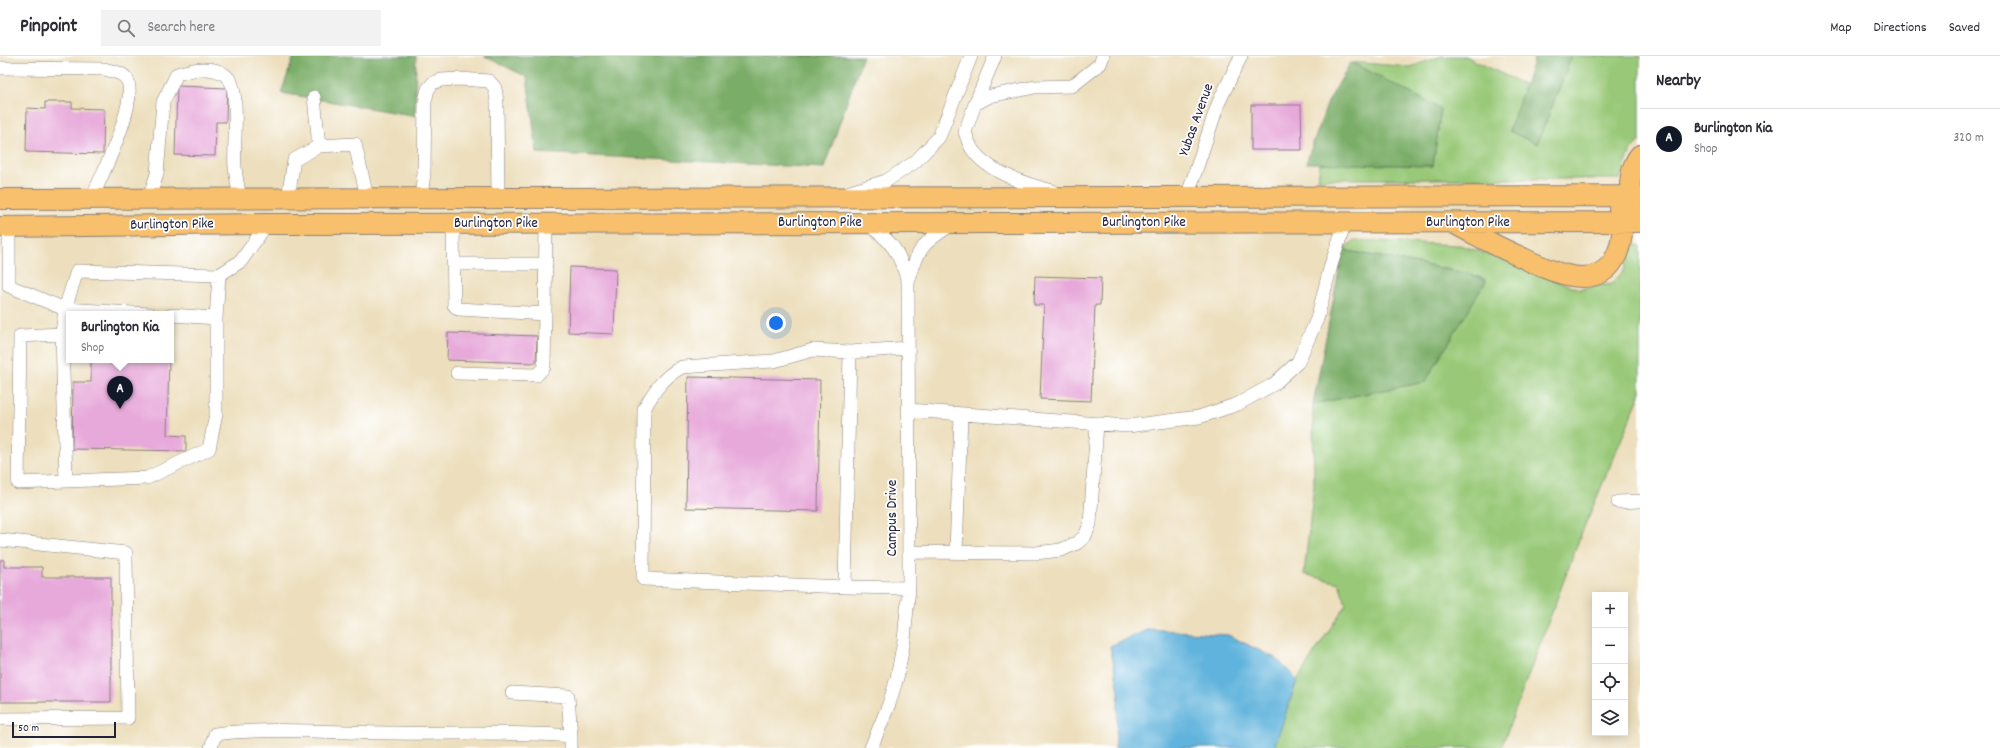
<!DOCTYPE html>
<meta charset="utf-8">
<style>
:root{--surface:#fff;--page:#f2f2f3;--text:#2b2b33;--muted:#7c7c81;--line:#e1e1e2;--accent:#111827}
body{margin:0;font-family:Dekko,sans-serif;background:var(--page);color:var(--text)}
.controls{position:absolute;right:12px;bottom:12px;display:grid;overflow:hidden;border-radius:0px;box-shadow:0 2px 10px #0003}
.controls button{width:36px;height:36px;display:grid;place-items:center;padding:0;border:0;border-bottom:1px solid var(--line);background:var(--surface);color:var(--text);font:20px sans-serif}
.scale{position:absolute;left:12px;bottom:10px;width:104px;box-sizing:border-box;padding-left:4px;border:2px solid #22223b;border-top:0;font-size:11px;line-height:14px;white-space:nowrap;color:#22223b;-webkit-text-stroke:3px #fff;paint-order:stroke}
.you{position:absolute;left:776px;top:267px;width:14px;height:14px;margin:-10px;border:3px solid #fff;border-radius:50%;background:#1a73e8;box-shadow:0 0 0 6px #1a73e833}
.badge{display:grid;place-items:center;width:26px;height:26px;border-radius:50%;background:var(--accent);color:#fff;font-size:13px;font-weight:700}
.pin{position:absolute;translate:-50% -33px;filter:drop-shadow(0 1px 2px #0008)}
.pin::after{content:'';position:absolute;top:21px;width:14px;height:12px;background:inherit;clip-path:polygon(0 0,100% 0,50% 100%)}
.popup{position:absolute;left:66px;top:255px;width:108px;height:52px;box-sizing:border-box;display:grid;place-content:center;border-radius:0px;background:var(--surface);filter:drop-shadow(0 1px 3px #0005);font-size:13px;white-space:nowrap;color:var(--muted)}
.popup b{font-size:15px;color:var(--text)}
.popup::after{content:'';position:absolute;left:50%;top:100%;margin-left:-8px;border:8px solid transparent;border-top-color:var(--surface)}
.list{margin:0;padding:0;list-style:none}
h2{display:flex;justify-content:space-between;align-items:center;height:52px;margin:0;padding:0 16px;font-size:17px}
h2 small{font-size:13px;font-weight:400;color:var(--muted)}
.list li{display:grid;grid-template-columns:26px 1fr auto;gap:12px;align-items:center;box-sizing:border-box;height:60px;padding:0 16px;border-top:1px solid var(--line)}
.list b{display:block;font-size:15px;white-space:nowrap}
.list p{margin:0;font-size:13px;white-space:nowrap;color:var(--muted)}
.list em{font-size:13px;font-style:normal;color:var(--muted)}
.icon{flex:none;width:22px;height:22px;fill:none;stroke:currentColor;stroke-width:2;stroke-linecap:round;stroke-linejoin:round}
.map{position:relative;flex:none;width:1640px;height:692px;overflow:hidden}
header{display:flex;align-items:center;gap:24px;box-sizing:border-box;height:56px;padding:0 20px;background:var(--surface);border-bottom:1px solid var(--line)}
header strong{font-size:19px}
nav{display:flex;gap:22px;margin-inline-start:auto;font-size:14px}
.search{width:280px;height:36px;background:var(--page);display:flex;align-items:center;gap:10px;box-sizing:border-box;padding:0 14px;border-radius:0px;color:var(--muted);font-size:15px}
main{display:flex}
aside{flex:1;background:var(--surface)}
.map>svg:first-child{display:block}
.green{fill:#99c978;stroke:#5e765a}
.forest{fill:#7aad68;stroke:#4e6852}
.water{fill:#61b3dc;stroke:#426a8c}
.building{fill:#e7a9da}
.lines{fill:none;stroke-linecap:round;stroke-linejoin:round}
.minor-casing{stroke:#88807c;stroke-width:14}
.highway-casing{stroke:#88807c;stroke-width:22}
.minor{stroke:#fff;stroke-width:13}
.highway{stroke:#f8bf6c;stroke-width:20}
.labels{text-anchor:middle;dominant-baseline:central;stroke-width:3.5;stroke-linejoin:round;paint-order:stroke}
.street-label{font-size:15px;fill:#22223b;stroke:#fff}
</style>
<header>
<strong>Pinpoint</strong>
<div class="search"><svg class="icon" aria-label="search" viewBox="0 0 24 24"><circle cx="10" cy="10" r="6"/><path d="M15 15l6 6"/></svg>Search here</div>
<nav><a>Map</a><a>Directions</a><a>Saved</a></nav>
</header>
<main>
<div class="map">
<svg width="1640" height="692" viewBox="0 0 1640 692">
<rect width="100%" height="100%" fill="#fff"/>
<filter id="ink" filterUnits="userSpaceOnUse"><feTurbulence type="fractalNoise" baseFrequency=".025" numOctaves="2"/><feDisplacementMap in="SourceGraphic" scale="8" xChannelSelector="R" yChannelSelector="G"/><feConvolveMatrix kernelMatrix="1 2 1 2 8 2 1 2 1" color-interpolation-filters="sRGB"/></filter>
<filter id="wash" filterUnits="userSpaceOnUse"><feTurbulence type="fractalNoise" baseFrequency=".012" numOctaves="4" result="noise"/><feDisplacementMap in="SourceGraphic" scale="16" xChannelSelector="R" yChannelSelector="G"/><feGaussianBlur stdDeviation="0.9" result="paint"/><feColorMatrix in="noise" values="0 0 0 0 0 0 0 0 0 0 0 0 0 0 0 0 0 1.4 0 .05"/><feComposite in="paint" operator="in"/></filter>
<g filter="url(#wash)">
<rect width="100%" height="100%" fill="#eddfbd"/>
<!-- green -->
<path class="green" d="M1442,0H1465L1525,29L1509,75L1537,88L1572,0H1640V85L1631,94L1620,123H1318L1320,107L1433,110L1441,53L1351,6L1410,11Z
M1354,184L1459,189L1492,199L1579,233L1611,228L1624,215L1634,189H1640V339L1581,479L1501,692H1274L1297,624L1346,548L1339,527L1304,518L1314,429L1313,348L1425,326L1486,224L1472,218L1343,194Z"/>
<!-- forest -->
<path class="forest" d="M294,0H416L415,60L281,37Z
M484,0H863L824,112L537,97L527,21Z
M1535,0H1572L1537,88L1509,75Z
M1351,6L1441,53L1433,110L1306,107L1328,46Z
M1343,194L1472,218L1486,225L1425,326L1313,348Z"/>
<!-- water -->
<path class="water" d="M1149,573L1228,579L1277,603L1297,624L1274,692H1115L1119,635L1110,590Z"/>
<g id="blocks">
<!-- building -->
<path class="building" d="M177,30L227,32L226,66H216L215,100L175,99Z
M45,46H72V52L104,53L103,98L26,96L27,52L45,53Z
M1251,49H1301L1302,94H1251Z
M570,211L616,213L614,278L568,276Z
M1035,220L1101,222L1100,249H1095L1091,345L1040,343L1044,249H1034Z
M448,277L537,280L536,307L447,304Z
M91,304H169L167,379L186,380V395L72,393L73,326H91Z
M688,321L820,324L818,455L686,452Z
M0,504H4V511H42V521H111V646H0Z"/>
</g>
</g>
<g filter="url(#ink)">
<use href="#blocks" fill-opacity="0" stroke="#88807c" stroke-width="1"/>
<g class="lines">
<defs>
<path id="minor" d="M0,12L104,13C111,15 121,16 126,22C141,42 101,120 92,142
M314,41L319,90L355,88L367,141
M975,48L995,0
M1053,135C1028,129 987,116 972,93C969,88 967,82 965,76L975,48L990,40L1035,31L1072,30L1100,8L1103,0
M850,136L886,125L915,106L939,81L971,0
M421,141L424,117L425,46L428,33L433,27L441,24L460,23L489,25L495,32L497,46L498,141
M1187,141L1218,48L1241,0
M149,142L157,118L163,46L177,18C193,13 217,8 229,23C240,35 233,93 235,111C236,121 238,132 240,142
M288,142L294,104L319,90
M866,167C892,185 899,195 908,226
M453,168L454,249L458,253L545,258L544,311L537,319L457,317
M9,171V230L65,253L62,278L66,425L147,422L209,393L216,358V262L219,219L241,205L267,168
M454,208H546
M150,258L65,253L77,215L219,219
M545,258L546,168
M171,259L216,262
M62,278L20,280L18,427L66,425
M908,292L850,296L845,531L909,532
M908,354L1128,370L1199,361L1238,348L1274,328L1298,306L1317,263L1331,209L1345,167
M1618,446L1640,445
M0,484L126,497L128,662L0,663
M909,496L1036,497L1061,494L1077,487L1085,480L1090,468L1097,368
M956,496L961,359
M845,531L643,523L644,353C654,335 663,321 682,311L774,305L813,294L850,296
M512,637L568,640L571,680
M211,692L215,678C274,671 335,677 394,677C453,678 512,675 571,680V692
M871,692L889,648L897,622L904,584L909,532L908,227C917,193 923,186 953,168"/>
<path id="highway" d="M0,143L1640,140
M1632,153C1629,136 1628,113 1640,99
M1455,168C1477,180 1498,191 1521,201C1548,214 1597,239 1616,200C1623,185 1624,169 1619,153
M0,171L267,168L1640,166"/>
</defs>
<!-- minor casing -->
<use href="#minor" class="minor-casing"/>
<!-- highway casing -->
<use href="#highway" class="highway-casing"/>
<!-- minor -->
<use href="#minor" class="minor"/>
<!-- highway -->
<use href="#highway" class="highway"/>
</g>
</g>
<g class="labels">
<!-- street labels -->
<g class="street-label">
<text transform="translate(1197 64) rotate(-70)">Yubas Avenue</text>
<text x="820" y="167">Burlington Pike</text>
<text x="1144" y="167">Burlington Pike</text>
<text x="1468" y="167">Burlington Pike</text>
<text x="496" y="168">Burlington Pike</text>
<text transform="translate(172 169) rotate(-1)">Burlington Pike</text>
<text transform="translate(893 462) rotate(-90)">Campus Drive</text>
</g>
</g>
</svg>
<div class="controls">
<button>+</button>
<button>−</button>
<button><svg class="icon" aria-label="locate" viewBox="0 0 24 24"><circle cx="12" cy="12" r="6"/><path d="M12 2v4M12 18v4M2 12h4M18 12h4"/></svg></button>
<button><svg class="icon" aria-label="layers" viewBox="0 0 24 24"><path d="M12 4l9 5-9 5-9-5zM3 14l9 5 9-5"/></svg></button>
</div>
<div class="scale">50 m</div>
<div class="you"></div>
<div class="pin badge" style="left:120px;top:353px">A</div>
<div class="popup"><b>Burlington Kia</b>Shop</div>
</div>
<aside>
<h2>Nearby<small></small></h2>
<ul class="list">
<li><span class="badge">A</span><div><b>Burlington Kia</b><p>Shop</p></div><em>320 m</em></li>
</ul>
</aside>
</main>
